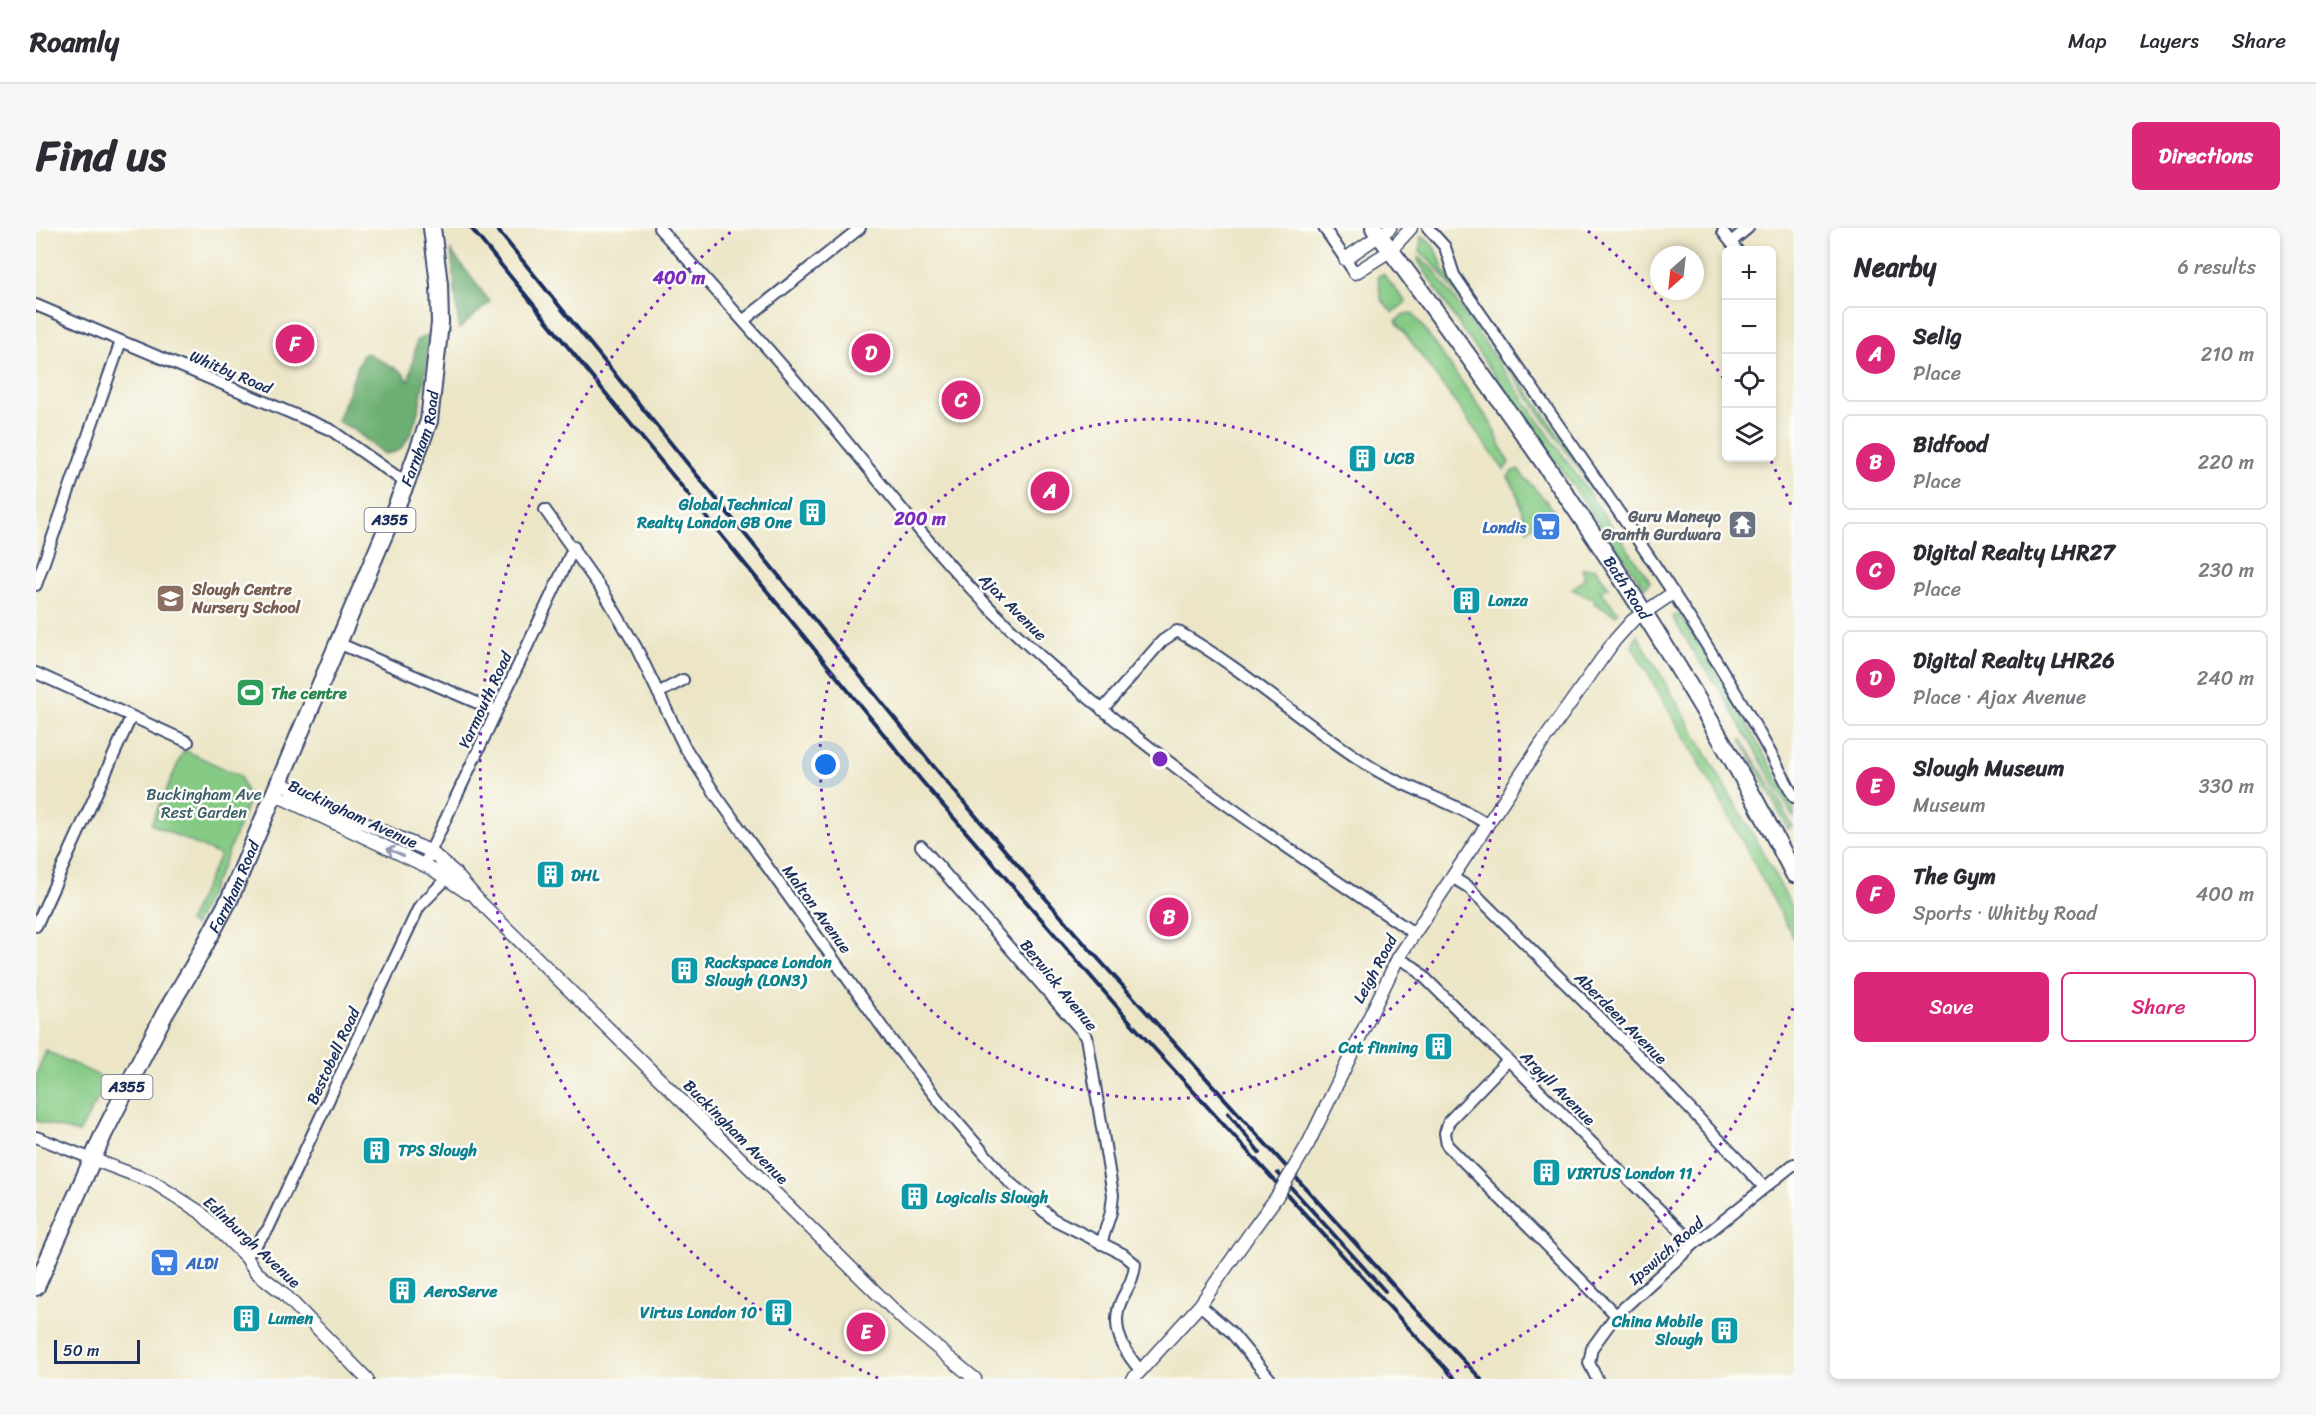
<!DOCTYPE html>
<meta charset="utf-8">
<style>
:root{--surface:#fff;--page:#f7f7f7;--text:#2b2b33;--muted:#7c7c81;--line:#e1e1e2;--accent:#db2777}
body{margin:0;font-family:Sriracha,sans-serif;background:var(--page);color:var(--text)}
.controls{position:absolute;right:18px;top:18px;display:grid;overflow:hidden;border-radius:9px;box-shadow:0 3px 9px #0003}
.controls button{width:54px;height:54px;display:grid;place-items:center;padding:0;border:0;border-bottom:2px solid var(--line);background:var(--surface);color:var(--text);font:30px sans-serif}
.compass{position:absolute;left:1614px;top:18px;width:54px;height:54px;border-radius:50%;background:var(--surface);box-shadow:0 3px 9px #0003;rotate:207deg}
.scale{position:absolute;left:18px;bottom:15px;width:86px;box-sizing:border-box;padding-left:6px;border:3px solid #1b2f5e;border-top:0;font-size:16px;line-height:21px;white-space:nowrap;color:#1b2f5e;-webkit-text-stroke:4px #fdfcf7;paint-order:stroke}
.you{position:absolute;left:790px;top:537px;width:21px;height:21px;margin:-15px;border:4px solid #fff;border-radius:50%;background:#1a73e8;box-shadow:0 0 0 9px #1a73e833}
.badge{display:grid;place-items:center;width:39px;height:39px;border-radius:50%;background:var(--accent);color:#fff;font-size:20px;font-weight:700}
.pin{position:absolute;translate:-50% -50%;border:3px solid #fff;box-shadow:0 2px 6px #0006}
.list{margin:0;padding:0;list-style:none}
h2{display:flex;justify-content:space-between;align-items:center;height:78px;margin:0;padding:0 24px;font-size:26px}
h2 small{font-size:20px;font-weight:400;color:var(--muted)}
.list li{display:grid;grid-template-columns:39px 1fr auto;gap:18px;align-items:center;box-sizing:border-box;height:96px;margin:0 12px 12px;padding:0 12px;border:2px solid var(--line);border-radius:9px}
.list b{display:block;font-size:22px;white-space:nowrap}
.list p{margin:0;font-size:20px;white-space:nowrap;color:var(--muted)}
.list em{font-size:20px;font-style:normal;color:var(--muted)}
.actions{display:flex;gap:12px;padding:18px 24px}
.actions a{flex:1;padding:14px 0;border:2px solid var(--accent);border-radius:9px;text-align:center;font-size:21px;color:var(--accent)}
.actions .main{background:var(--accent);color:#fff}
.icon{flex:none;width:33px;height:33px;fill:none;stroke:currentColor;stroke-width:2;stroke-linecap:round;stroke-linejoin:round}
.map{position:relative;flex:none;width:1758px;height:1151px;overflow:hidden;border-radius:9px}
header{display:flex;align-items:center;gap:36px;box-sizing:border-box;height:84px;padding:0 30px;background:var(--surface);border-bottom:2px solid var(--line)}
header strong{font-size:28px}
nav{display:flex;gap:33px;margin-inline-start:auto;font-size:21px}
.intro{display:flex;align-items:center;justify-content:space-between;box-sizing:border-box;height:144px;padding:0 36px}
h1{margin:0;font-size:42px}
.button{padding:15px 27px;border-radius:9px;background:var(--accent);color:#fff;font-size:21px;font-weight:700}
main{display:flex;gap:36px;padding:0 36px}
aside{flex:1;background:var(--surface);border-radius:9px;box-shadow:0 3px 9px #0003}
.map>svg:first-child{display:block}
.green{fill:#86cb85;stroke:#507d72;stroke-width:1.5}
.forest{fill:#6caf72;stroke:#446f68;stroke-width:1.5}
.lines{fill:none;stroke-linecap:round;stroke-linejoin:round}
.minor-casing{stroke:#3a4a6e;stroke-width:14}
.tertiary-casing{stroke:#3a4a6e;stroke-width:15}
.primary-casing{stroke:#3a4a6e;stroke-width:20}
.minor{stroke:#fff;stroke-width:10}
.tertiary{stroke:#fff;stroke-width:12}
.primary{stroke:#fff;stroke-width:16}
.rail{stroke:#1b2f5e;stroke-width:4}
.tertiary-bridge-casing{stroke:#3a4a6e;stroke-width:15;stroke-linecap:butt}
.tertiary-bridge{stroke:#fff;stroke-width:12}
.oneway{stroke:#8d97ae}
.ring{fill:none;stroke:#7b2cbf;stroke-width:3;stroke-dasharray:3 6}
.labels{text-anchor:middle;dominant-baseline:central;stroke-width:5;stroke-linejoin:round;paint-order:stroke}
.shield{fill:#fdfcf7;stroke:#5f6c8c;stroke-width:1.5}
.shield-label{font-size:15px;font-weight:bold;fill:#1b2f5e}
.street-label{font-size:16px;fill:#1b2f5e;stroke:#fdfcf7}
.culture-label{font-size:16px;font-weight:bold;fill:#0d838f;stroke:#fdfcf7;text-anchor:start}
.worship-label{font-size:16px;font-weight:bold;fill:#5b616d;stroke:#fdfcf7;text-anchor:end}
.shop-label{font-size:16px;font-weight:bold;fill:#366cbe;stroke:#fdfcf7;text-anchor:end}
.education-label{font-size:16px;font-weight:bold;fill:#785e54;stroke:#fdfcf7;text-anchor:start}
.leisure-label{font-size:16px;font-weight:bold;fill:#27864d;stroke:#fdfcf7;text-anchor:start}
.park-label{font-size:16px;fill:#3b5e6a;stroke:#fdfcf7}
.centre{fill:#7b2cbf;stroke:#fdfcf7;stroke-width:3}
.ring-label{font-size:18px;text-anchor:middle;font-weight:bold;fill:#7b2cbf;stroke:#fdfcf7;stroke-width:5;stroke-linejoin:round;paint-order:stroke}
</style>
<header>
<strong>Roamly</strong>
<nav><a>Map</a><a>Layers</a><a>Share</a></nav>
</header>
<div class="intro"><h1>Find us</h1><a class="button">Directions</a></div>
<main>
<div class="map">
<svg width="1758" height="1151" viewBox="0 0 1758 1151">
<rect width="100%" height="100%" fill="#fdfcf7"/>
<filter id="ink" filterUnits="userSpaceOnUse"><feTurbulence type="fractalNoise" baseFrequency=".0167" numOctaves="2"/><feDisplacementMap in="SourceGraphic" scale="12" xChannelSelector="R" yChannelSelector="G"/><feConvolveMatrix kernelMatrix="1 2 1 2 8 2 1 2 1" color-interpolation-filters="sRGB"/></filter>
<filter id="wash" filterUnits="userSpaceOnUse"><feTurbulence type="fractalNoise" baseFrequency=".008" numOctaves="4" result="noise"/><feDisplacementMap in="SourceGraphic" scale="24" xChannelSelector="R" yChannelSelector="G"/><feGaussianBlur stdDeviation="1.35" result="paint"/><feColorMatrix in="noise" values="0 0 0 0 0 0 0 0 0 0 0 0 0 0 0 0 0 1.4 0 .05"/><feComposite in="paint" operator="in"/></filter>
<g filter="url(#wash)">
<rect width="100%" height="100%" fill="#ece6c7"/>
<!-- green -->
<path class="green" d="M1385,8C1398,15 1404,27 1407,41L1572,277L1565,273L1404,43L1384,24Z
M1382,29L1399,43L1614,353L1609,360L1426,101L1383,34Z
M1347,46L1370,74L1357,85L1345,71L1342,48Z
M1377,85L1454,194L1473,235L1468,242L1360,93L1368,86Z
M1482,242L1518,282L1491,302L1480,262L1472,249L1477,243Z
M1559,340L1573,360L1564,362L1582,384L1580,387L1559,376L1558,372L1536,361L1549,350L1546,341Z
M1644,387L1695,468L1758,579V590L1684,462L1663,433L1636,388Z
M1601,406L1719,610L1758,683V711L1682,568L1596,418Z
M1705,511L1740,566L1756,598L1752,601Z
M148,522L204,548L213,572L190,630L158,698L152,694L184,627L115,596Z
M10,823L72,852L43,905L0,893V846Z"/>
<!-- forest -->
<path class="forest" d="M415,23L454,74L423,101Z
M394,106C390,135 386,198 365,220C360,225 354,225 348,226L317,201L301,193L326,127L331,125L365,143L373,153L381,112Z"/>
</g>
<g filter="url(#ink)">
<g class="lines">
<defs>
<path id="minor" d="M623,0C678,60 733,121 786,184C847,257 905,334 974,400C1097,517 1237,611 1378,705
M1288,0L1319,45
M1392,0L1409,19L1418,47C1535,219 1662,384 1758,569
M1687,4L1701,22
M1695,14L1712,0
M0,77L295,202L370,255
M708,92L824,0
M509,282L568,365L600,419L648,518L680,567L856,813L903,873L974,955L995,972L1017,991L1087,1026L1099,1036C1098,1050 1092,1059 1086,1071C1073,1098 1087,1123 1105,1143
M0,357L85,113
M302,415L460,483
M0,445L152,514
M622,465L647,452
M1066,482L1126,413L1141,403C1212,443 1271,500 1340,542C1376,563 1416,573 1451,596
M885,618L1051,809L1077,967L1075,984L1065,1016
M388,637L538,319
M1416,649L1432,659L1612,837L1728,959
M0,698L95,489
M1362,730L1378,739L1658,1016
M1472,832L1413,893L1409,905L1411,917L1580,1087
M0,909L56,931
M210,1029L232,1001L383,679L415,646
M1164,1077L1195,1104L1234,1151
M1561,1151L1553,1135L1556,1120L1580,1087L1658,1016L1758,936"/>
<path id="tertiary" d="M1309,31L1354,0
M1319,45L1354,23L1375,0
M243,553L271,571L394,623L417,643L443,673L871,1095L939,1151
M238,566L396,641L432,665
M1272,916L1362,730L1506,515L1579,412L1596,393L1637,365
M56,931L117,954L164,984L210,1029L220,1044L247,1065L331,1151
M1097,1151L1164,1077L1215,1004"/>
<g id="primary">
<path id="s1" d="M1338,0C1491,205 1642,417 1758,646"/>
<path id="s2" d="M0,1059L68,905L128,787L157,739L194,670L370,255L393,193L404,95L403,56L396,0"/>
</g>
</defs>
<!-- minor casing -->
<use href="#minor" class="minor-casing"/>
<!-- tertiary casing -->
<use href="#tertiary" class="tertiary-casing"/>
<!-- primary casing -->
<use href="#primary" class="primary-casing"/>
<!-- minor -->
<use href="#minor" class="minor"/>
<!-- tertiary -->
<use href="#tertiary" class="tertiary"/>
<!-- primary -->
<use href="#primary" class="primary"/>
<!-- rail -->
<path class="rail" d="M435,0L885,552L1097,797L1419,1151
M460,0L899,540L1039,705L1376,1078L1445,1151
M1192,885L1224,925
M1242,945L1349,1063"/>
<defs>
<path id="tertiary-bridge" d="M1215,1004L1240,970L1272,916"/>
</defs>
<!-- tertiary-bridge casing -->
<use href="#tertiary-bridge" class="tertiary-bridge-casing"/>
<!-- tertiary-bridge -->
<use href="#tertiary-bridge" class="tertiary-bridge"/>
</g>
<!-- one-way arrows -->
<defs><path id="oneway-shaft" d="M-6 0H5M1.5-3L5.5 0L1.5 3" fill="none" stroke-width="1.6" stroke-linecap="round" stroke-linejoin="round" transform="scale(1.5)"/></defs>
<use class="oneway" href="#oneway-shaft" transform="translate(359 624) rotate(-155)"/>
</g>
<!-- distance rings -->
<g class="ring">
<circle cx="1124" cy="531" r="340"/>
<path d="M1757 780A680 680 0 0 1 1406 1150M842 1150A680 680 0 0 1 696 3M1552 3A680 680 0 0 1 1688 151M1735 233A680 680 0 0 1 1757 282"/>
</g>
<!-- icons -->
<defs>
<symbol id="building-square" viewBox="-11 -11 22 22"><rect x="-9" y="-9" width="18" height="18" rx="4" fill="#0f9aa8" stroke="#fdfcf7"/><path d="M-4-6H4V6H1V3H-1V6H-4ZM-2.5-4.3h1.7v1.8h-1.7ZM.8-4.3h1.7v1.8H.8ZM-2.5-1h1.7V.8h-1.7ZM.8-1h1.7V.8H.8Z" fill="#fff"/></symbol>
<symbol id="temple-square" viewBox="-11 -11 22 22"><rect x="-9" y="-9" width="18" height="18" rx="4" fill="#6b7280" stroke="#fdfcf7"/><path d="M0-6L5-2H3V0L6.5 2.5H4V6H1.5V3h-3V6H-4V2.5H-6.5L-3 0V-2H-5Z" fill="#fff"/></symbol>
<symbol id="supermarket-square" viewBox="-11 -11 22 22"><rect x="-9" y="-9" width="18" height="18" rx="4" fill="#3f7fe0" stroke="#fdfcf7"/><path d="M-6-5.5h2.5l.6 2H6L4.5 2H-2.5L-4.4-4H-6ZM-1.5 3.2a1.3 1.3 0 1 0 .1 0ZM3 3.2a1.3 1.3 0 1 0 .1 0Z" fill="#fff"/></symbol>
<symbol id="school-square" viewBox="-11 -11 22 22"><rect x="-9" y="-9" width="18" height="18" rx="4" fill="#8d6e63" stroke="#fdfcf7"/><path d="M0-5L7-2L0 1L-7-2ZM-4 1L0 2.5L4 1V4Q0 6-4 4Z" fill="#fff"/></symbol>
<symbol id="stadium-square" viewBox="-11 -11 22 22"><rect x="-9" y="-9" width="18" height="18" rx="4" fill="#2e9e5b" stroke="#fdfcf7"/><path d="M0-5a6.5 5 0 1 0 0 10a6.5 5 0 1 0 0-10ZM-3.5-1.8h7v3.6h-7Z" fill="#fff"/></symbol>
</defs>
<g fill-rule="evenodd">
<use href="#building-square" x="1310" y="214" width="33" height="33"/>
<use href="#building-square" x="760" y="268" width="33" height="33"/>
<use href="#temple-square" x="1690" y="280" width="33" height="33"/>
<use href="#supermarket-square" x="1494" y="282" width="33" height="33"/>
<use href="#school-square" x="118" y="354" width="33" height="33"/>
<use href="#building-square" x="1414" y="356" width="33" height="33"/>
<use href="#stadium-square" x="198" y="448" width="33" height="33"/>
<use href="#building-square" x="498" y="630" width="33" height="33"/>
<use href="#building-square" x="632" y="726" width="33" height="33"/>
<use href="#building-square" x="1386" y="802" width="33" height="33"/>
<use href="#building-square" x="324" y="906" width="33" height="33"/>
<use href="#building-square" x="1494" y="928" width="33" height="33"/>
<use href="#building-square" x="862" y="952" width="33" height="33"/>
<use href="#supermarket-square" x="112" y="1018" width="33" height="33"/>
<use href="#building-square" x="350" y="1046" width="33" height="33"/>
<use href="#building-square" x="726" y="1068" width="33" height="33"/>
<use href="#building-square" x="194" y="1074" width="33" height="33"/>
<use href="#building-square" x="1672" y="1086" width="33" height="33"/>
</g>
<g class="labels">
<!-- shield labels -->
<g class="shield">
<rect x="328.5" y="280" width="51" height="24" rx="4.5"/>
<rect x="65.5" y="847" width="51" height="24" rx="4.5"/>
</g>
<g class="shield-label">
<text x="354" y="292">A355</text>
<text x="91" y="859">A355</text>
</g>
<!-- street labels -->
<g class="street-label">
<text transform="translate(195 144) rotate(23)">Whitby Road</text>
<text stroke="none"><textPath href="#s2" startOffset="933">Farnham Road</textPath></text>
<text stroke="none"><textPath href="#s1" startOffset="440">Bath Road</textPath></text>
<text transform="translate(977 379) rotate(45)">Ajax Avenue</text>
<text transform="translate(449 472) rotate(-65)">Yarmouth Road</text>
<text transform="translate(317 586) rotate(25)">Buckingham Avenue</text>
<text stroke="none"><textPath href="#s2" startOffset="447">Farnham Road</textPath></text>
<text transform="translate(781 681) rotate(54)">Malton Avenue</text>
<text transform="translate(1339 741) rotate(-62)">Leigh Road</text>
<text transform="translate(1023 757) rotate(51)">Berwick Avenue</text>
<text transform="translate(1585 790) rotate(45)">Aberdeen Avenue</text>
<text transform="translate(297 828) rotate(-65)">Bestobell Road</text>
<text transform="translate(1522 860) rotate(45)">Argyll Avenue</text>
<text transform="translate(700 904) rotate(45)">Buckingham Avenue</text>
<text transform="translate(216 1014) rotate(43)">Edinburgh Avenue</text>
<text transform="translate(1630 1023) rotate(-41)">Ipswich Road</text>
</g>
<!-- culture labels -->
<g class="culture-label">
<text x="1348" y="230">UCB</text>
<text x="756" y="276" text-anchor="end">Global Technical<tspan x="756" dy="18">Realty London GB One</tspan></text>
<text x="1452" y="372">Lonza</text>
<text x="535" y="647">DHL</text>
<text x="669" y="734">Rackspace London<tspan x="669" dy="18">Slough (LON3)</tspan></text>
<text x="1382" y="819" text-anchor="end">Cat finning</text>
<text x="362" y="922">TPS Slough</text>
<text x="1531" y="945">VIRTUS London 11</text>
<text x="900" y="969">Logicalis Slough</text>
<text x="388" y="1063">AeroServe</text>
<text x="721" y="1084" text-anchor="end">Virtus London 10</text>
<text x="232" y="1090">Lumen</text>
<text x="1667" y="1093" text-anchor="end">China Mobile<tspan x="1667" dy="18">Slough</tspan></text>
</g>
<!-- worship labels -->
<g class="worship-label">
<text x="1685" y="288">Guru Maneyo<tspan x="1685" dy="18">Granth Gurdwara</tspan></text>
</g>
<!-- shop labels -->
<g class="shop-label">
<text x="1490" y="299">Londis</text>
<text x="150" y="1035" text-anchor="start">ALDI</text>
</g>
<!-- education labels -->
<g class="education-label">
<text x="156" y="361">Slough Centre<tspan x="156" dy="18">Nursery School</tspan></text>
</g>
<!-- leisure labels -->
<g class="leisure-label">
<text x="235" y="465">The centre</text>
</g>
<!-- park labels -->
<g class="park-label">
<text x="168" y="566">Buckingham Ave<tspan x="168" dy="18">Rest Garden</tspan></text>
</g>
</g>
<circle cx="1124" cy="531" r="9" class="centre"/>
<g class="ring-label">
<text x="643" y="56">400 m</text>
<text x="884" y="297">200 m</text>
</g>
</svg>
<div class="controls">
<button>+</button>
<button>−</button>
<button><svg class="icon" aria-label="locate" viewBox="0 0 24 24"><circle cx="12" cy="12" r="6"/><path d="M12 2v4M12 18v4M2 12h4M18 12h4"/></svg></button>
<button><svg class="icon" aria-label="layers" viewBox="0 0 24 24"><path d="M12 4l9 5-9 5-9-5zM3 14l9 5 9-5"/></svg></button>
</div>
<svg class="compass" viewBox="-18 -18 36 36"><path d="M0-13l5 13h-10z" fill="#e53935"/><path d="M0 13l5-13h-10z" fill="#7c7c81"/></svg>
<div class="scale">50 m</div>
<div class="you"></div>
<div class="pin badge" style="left:1014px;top:263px">A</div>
<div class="pin badge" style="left:1133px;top:689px">B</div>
<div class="pin badge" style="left:925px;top:172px">C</div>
<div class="pin badge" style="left:835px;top:125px">D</div>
<div class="pin badge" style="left:830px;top:1104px">E</div>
<div class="pin badge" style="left:259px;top:116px">F</div>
</div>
<aside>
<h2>Nearby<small>6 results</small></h2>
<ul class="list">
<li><span class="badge">A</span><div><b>Selig</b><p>Place</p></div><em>210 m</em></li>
<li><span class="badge">B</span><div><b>Bidfood</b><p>Place</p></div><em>220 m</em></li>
<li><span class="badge">C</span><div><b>Digital Realty LHR27</b><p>Place</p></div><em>230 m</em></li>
<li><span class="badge">D</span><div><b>Digital Realty LHR26</b><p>Place · Ajax Avenue</p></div><em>240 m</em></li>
<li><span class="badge">E</span><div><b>Slough Museum</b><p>Museum</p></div><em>330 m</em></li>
<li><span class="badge">F</span><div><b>The Gym</b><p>Sports · Whitby Road</p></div><em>400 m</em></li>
</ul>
<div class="actions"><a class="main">Save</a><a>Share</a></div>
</aside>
</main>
